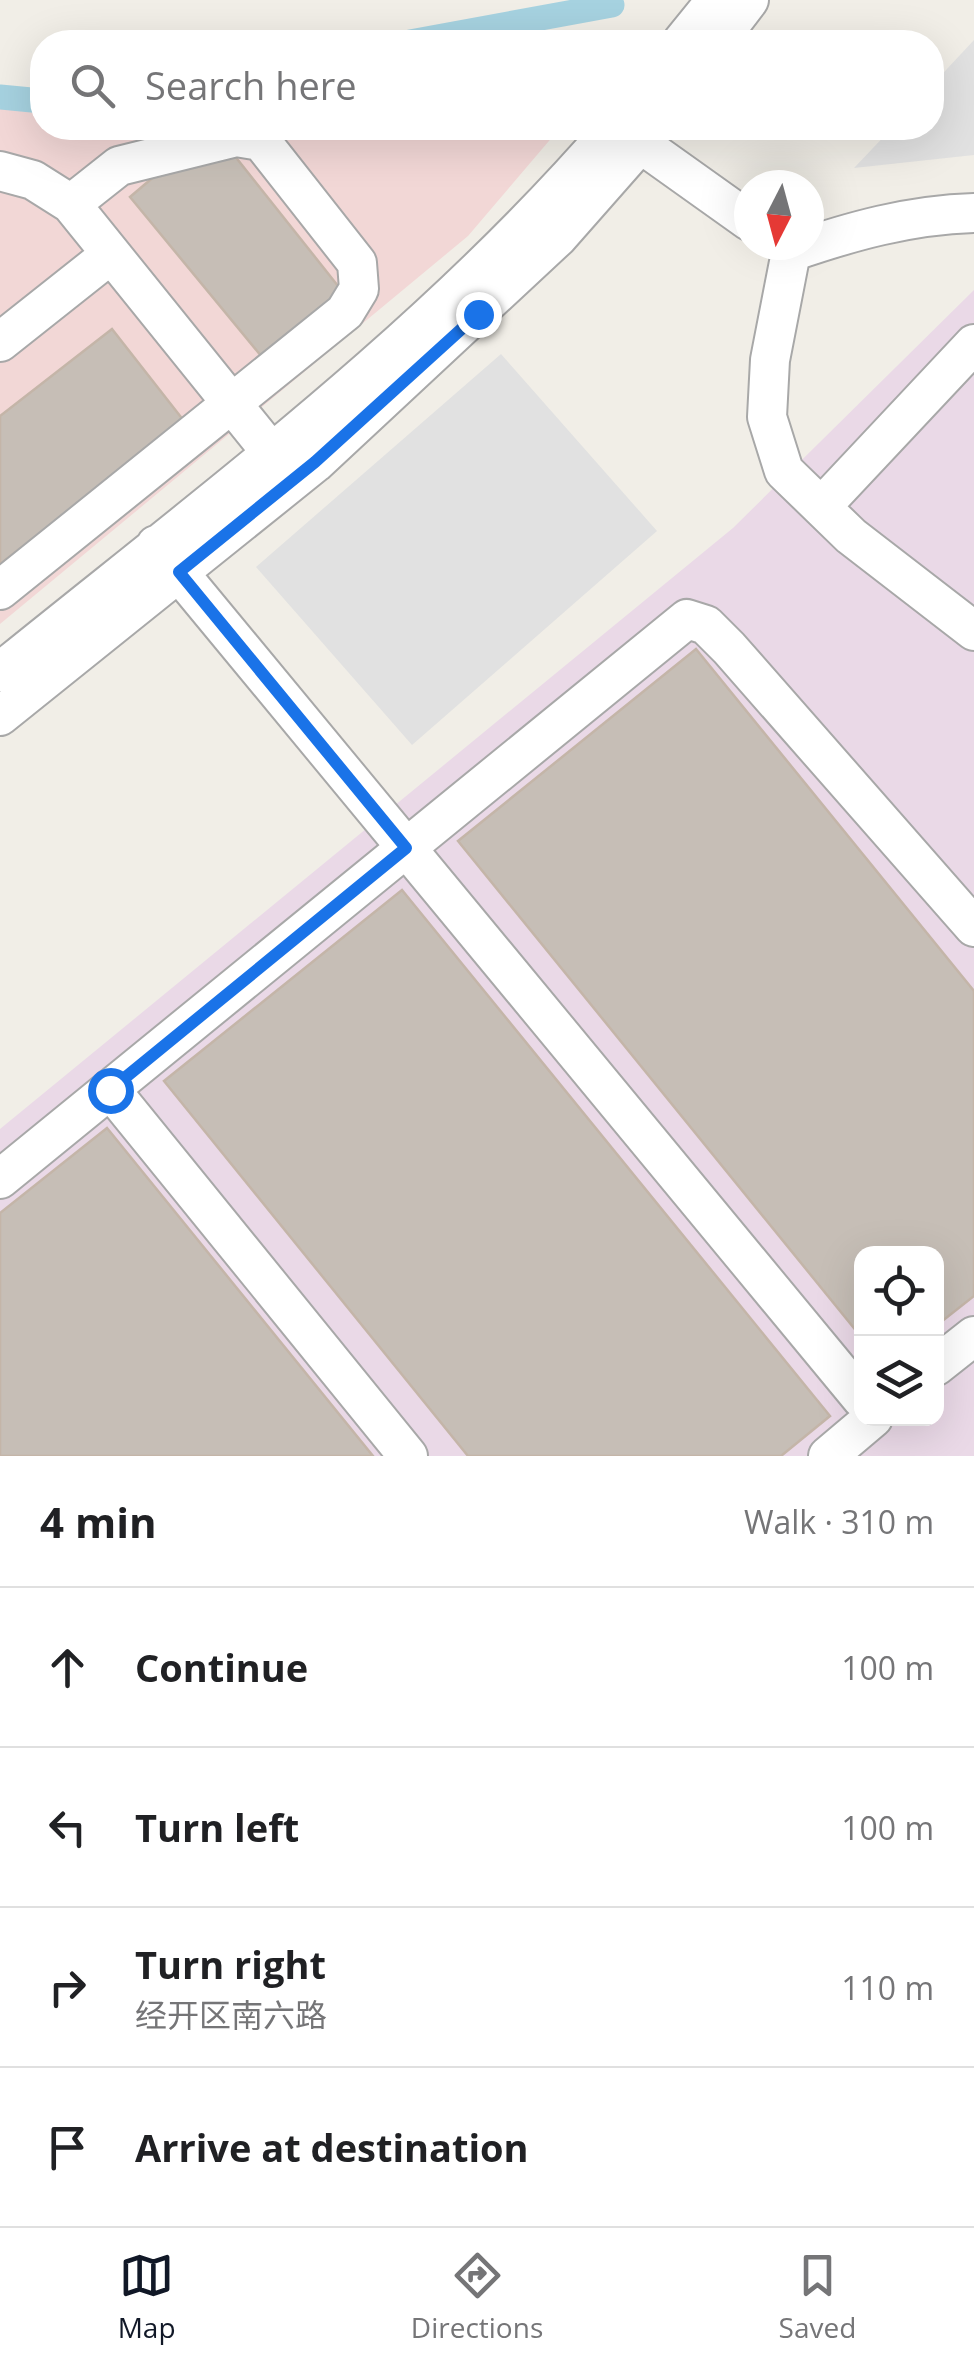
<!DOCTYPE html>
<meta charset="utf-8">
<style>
:root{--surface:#fff;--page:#f2f2f2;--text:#202124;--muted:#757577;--line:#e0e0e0;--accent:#111827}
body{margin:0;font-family:"Open Sans","Noto Sans SC",sans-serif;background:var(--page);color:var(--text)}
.controls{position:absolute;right:30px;bottom:30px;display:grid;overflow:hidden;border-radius:20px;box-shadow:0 10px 40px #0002}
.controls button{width:90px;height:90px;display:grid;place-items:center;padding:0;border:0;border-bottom:2px solid var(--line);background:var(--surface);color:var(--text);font:50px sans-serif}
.compass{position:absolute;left:734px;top:170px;width:90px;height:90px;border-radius:50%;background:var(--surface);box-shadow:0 10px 40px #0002;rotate:186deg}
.stop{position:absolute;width:30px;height:30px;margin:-22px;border:8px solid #1a73e8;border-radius:50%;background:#fff}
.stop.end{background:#1a73e8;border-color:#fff;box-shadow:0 2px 10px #0008}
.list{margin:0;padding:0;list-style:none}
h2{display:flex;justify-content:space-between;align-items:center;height:130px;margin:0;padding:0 40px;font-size:42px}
h2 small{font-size:32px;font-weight:400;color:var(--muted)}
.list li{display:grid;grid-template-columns:65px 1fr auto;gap:30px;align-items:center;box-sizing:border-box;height:160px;padding:0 40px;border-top:2px solid var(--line)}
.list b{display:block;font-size:38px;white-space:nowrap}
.list p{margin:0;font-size:32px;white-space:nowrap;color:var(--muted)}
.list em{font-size:32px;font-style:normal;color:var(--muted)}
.icon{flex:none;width:55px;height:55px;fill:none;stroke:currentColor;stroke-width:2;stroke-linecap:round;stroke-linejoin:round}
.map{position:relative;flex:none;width:974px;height:1456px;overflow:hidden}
.search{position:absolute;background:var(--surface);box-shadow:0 10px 40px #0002;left:30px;right:30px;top:30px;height:110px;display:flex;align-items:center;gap:25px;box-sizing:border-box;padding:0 35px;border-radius:40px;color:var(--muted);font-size:38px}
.sheet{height:770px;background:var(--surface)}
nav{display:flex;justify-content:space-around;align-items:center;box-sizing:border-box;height:140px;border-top:2px solid var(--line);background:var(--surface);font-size:28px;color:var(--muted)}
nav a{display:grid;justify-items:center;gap:5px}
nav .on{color:var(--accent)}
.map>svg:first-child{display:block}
.commercial{fill:#f2d7d6}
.industrial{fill:#ead9e7;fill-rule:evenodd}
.parking{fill:#e1e1e1}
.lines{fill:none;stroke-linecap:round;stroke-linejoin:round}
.canal{stroke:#a6d2e0;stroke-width:25}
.building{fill:#c6beb6;stroke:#c4b5a8;stroke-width:2.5}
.minor-casing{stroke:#a8a8a8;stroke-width:42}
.minor{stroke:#fff;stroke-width:38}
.route{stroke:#1a73e8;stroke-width:12}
</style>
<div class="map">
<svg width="974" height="1456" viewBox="0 0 974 1456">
<rect width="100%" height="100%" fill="#f1eee7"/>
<!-- commercial -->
<path class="commercial" d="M0,108L42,114V128H560L468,236L0,624Z"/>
<!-- industrial -->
<path class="industrial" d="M974,290V1456H0V1129L733,528ZM862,1254H936V1418H862Z"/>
<!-- parking -->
<path class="parking" d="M974,40V155L854,168L892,128H932V85Z
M501,354L657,531L412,745L256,567Z"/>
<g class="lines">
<!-- canal -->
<path class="canal" d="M410,42L612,5
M0,97L42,101"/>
</g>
<!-- building -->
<path class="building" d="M234,155L342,291L262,357L130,197L163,169Z
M112,329L184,421L0,564V416Z
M696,649L974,991V1296L936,1326V1254H862V1338L458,841Z
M402,890L830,1416L781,1456H468L164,1081Z
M107,1128L373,1456H0V1213Z"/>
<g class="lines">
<defs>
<path id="minor" d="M682,42L716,0
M717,42L749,0
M641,144L749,221
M0,171L33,180L71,204L271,452
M791,252L770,360L767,417L784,471L851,536L974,631
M791,252C852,231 909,215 974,213
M0,342L111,254
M821,507L974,344
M156,545L862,1399
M0,590L345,312L359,289L357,263L261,141L236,137L119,166L71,204
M0,672C212,500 434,336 613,128
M0,716L315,463L558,237L654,128
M110,1089L408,1456
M0,1179L687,619L706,625L729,648L974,927
M936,1366L974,1336
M828,1456L873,1418"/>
</defs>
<!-- minor casing -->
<use href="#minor" class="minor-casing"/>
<!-- minor -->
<use href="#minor" class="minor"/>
</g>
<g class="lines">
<!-- route -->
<path class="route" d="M110,1090L406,848L179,572L315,462L478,314"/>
</g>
</svg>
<div class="controls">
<button><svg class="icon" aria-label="locate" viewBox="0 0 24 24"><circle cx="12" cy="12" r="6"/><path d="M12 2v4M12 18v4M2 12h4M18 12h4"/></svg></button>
<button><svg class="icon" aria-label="layers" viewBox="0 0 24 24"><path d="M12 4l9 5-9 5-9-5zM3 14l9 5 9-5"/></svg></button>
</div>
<svg class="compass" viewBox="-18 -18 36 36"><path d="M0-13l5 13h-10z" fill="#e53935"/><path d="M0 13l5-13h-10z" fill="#757577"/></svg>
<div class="stop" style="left:110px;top:1090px"></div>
<div class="stop end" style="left:478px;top:314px"></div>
<div class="search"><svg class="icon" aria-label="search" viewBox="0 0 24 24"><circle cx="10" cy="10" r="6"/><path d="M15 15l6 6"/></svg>Search here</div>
</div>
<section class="sheet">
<h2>4 min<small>Walk · 310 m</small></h2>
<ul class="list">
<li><svg class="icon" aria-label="ahead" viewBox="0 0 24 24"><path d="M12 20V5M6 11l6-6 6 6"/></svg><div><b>Continue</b></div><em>100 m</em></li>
<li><svg class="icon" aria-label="left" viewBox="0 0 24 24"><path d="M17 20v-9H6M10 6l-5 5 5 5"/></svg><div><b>Turn left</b></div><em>100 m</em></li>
<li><svg class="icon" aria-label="right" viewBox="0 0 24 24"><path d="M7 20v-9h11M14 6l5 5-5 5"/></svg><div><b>Turn right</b><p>经开区南六路</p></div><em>110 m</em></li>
<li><svg class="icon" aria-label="arrive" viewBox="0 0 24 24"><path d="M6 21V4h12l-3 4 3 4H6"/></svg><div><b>Arrive at destination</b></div></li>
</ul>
</section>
<nav>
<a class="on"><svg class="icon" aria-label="map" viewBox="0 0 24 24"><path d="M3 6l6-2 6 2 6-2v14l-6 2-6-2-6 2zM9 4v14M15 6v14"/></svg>Map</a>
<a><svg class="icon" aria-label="directions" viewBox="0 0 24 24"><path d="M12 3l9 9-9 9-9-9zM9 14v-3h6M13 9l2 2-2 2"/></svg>Directions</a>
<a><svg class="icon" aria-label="saved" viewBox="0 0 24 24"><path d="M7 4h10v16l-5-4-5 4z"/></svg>Saved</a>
</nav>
